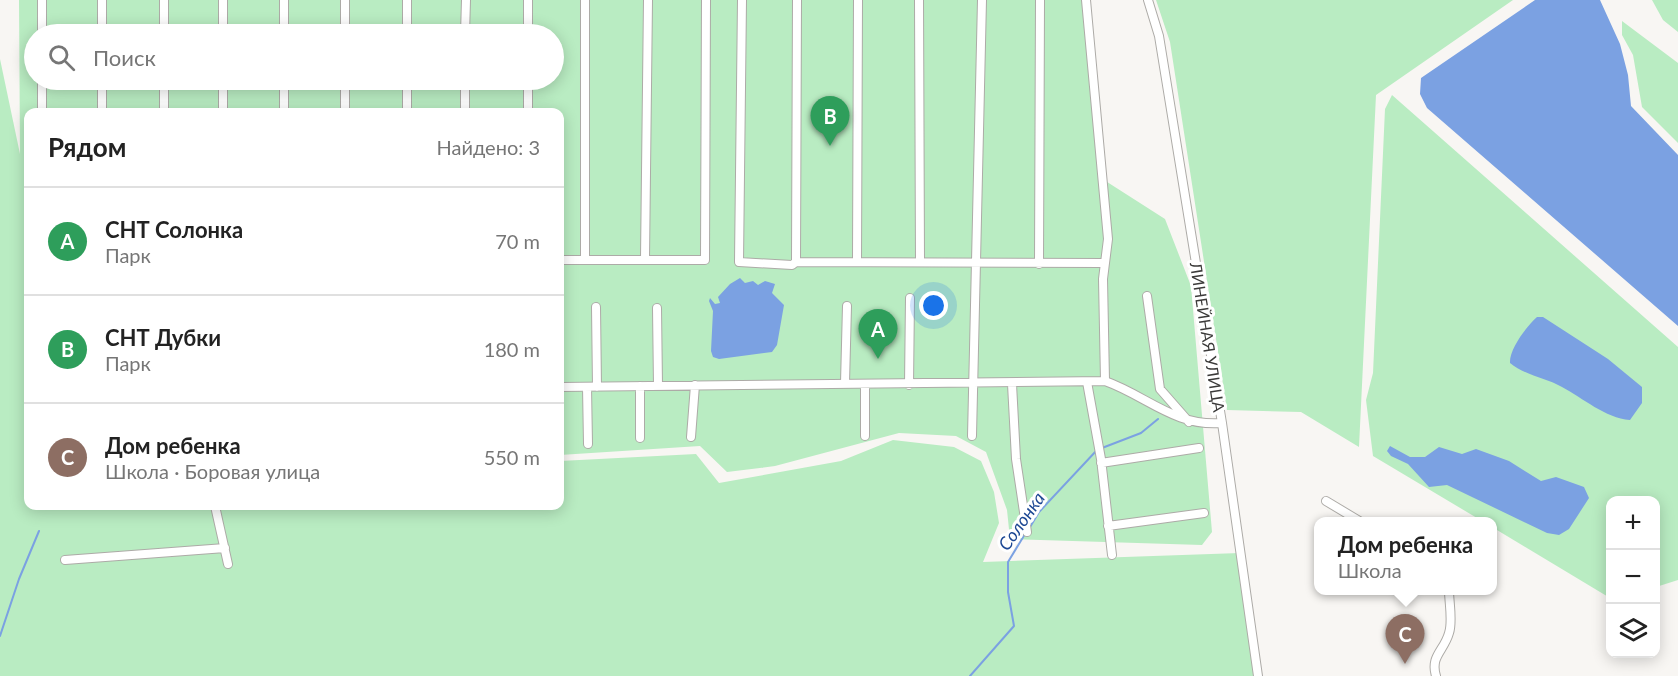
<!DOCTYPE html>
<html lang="ru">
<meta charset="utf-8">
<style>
:root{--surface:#fff;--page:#f6f6f6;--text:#222;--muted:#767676;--line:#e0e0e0;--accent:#596fe6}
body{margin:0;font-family:Lato,sans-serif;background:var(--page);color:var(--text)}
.controls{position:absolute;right:18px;bottom:18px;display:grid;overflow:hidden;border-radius:12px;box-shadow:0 3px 15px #0003}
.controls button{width:54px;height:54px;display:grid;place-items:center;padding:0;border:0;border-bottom:2px solid var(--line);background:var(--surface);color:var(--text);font:30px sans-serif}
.you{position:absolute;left:934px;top:306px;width:21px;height:21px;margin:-15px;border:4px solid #fff;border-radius:50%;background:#1a73e8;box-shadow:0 0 0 9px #1a73e833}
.badge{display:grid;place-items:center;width:39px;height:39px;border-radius:50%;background:var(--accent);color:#fff;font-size:20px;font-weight:700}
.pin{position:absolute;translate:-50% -50px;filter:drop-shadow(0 2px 3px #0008)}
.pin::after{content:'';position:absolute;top:32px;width:21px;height:18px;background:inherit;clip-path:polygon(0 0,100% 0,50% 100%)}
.popup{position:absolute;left:1314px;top:517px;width:183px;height:78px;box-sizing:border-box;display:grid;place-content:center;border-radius:12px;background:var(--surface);filter:drop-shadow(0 2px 4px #0005);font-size:20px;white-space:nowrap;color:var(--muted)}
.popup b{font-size:22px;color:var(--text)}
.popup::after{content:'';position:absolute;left:50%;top:100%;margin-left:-12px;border:12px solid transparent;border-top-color:var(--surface)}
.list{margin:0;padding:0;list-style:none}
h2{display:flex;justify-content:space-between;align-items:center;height:78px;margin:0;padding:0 24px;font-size:26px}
h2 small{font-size:20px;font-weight:400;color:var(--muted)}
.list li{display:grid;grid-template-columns:39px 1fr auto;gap:18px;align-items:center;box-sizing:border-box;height:108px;padding:0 24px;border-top:2px solid var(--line)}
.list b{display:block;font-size:22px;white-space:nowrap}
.list p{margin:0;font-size:20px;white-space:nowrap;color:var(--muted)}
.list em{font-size:20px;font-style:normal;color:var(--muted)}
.icon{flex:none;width:33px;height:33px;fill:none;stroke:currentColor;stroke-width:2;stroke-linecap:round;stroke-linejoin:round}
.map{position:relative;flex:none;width:1678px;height:676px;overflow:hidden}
.search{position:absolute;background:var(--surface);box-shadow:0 3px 15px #0003;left:24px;top:24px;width:540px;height:66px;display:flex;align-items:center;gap:15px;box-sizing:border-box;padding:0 21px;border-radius:33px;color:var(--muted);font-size:22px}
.panel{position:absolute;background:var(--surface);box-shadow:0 3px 15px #0003;left:24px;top:108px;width:540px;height:402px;border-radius:12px}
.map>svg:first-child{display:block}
.green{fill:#b9ecc2;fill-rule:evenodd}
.water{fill:#7ba1e2}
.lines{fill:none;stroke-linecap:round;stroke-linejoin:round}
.stream{stroke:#7ba1e2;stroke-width:2}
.minor-casing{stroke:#adaba7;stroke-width:10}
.minor{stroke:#fff;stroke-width:8}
.labels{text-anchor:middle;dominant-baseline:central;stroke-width:6;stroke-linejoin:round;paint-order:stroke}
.street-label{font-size:16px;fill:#3b3a39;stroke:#fff}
.water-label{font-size:18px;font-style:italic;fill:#1c4793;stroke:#fff}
</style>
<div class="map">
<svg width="1678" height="676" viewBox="0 0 1678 676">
<rect width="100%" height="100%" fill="#f8f6f3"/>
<!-- green -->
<path class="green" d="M19,0H1086L1104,180L1165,219L1191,286L1212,532L1202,545L1010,539L1007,510L986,452L956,436L899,433L775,466L727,472L700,446L560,455V112H28V506H560V461L696,454L719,483L841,461L893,440L954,447L981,461L994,492L999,523L983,562L1240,553L1258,676H0V59L20,154ZM34,34H554V80H34Z
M1156,0H1513L1376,95L1359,447L1301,412L1227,410L1170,42Z
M1652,0H1678V32L1663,20Z
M1622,21L1678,63V143L1642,107L1633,55L1622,35Z
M1392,95L1678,347V580L1656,587V500H1610V598L1492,527V522L1482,521L1373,456L1366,400L1373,373L1385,109Z"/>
<!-- water -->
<path class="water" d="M1535,0H1600L1620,44L1628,75L1631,106L1678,155V326L1427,108L1420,94L1421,78Z
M740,278L745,283L753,281L758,285L765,281L775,284L772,293L784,305L777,345L772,352L719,359L713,357L711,351L713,311L709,301L710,298L715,304L720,303L718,297L730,284Z
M1537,317H1543L1608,359L1642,387V403L1630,420C1605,418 1583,398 1562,387C1546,378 1524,375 1510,363C1509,349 1527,326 1537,317Z
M1390,446L1410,457H1425L1439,447L1462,454L1476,449L1509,461L1541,481L1556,477L1584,487L1589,498L1569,529L1559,535L1547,533L1447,485L1429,487L1408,464L1391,456L1387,451Z"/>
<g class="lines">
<!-- stream -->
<path class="stream" d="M1102,448L1141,433L1158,419
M1030,527L1039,512L1097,450
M0,636L19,579L39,531
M970,676L1014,626L1008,592V562L1025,534"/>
<defs>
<path id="minor" d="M585,0V260
M742,0L739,262L792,265L796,262L1105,263
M919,0L920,262
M1086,0L1108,239L1103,279L1105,381
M1148,0L1159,36L1222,423L1258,676
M42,34V0
M102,34V0
M164,34V0
M223,34V0
M284,34V0
M345,34V0
M407,34V0
M465,34L466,0
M528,34V0
M42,112V80
M102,112V80
M164,112V80
M223,112V80
M284,112V80
M345,112V80
M407,112V80
M465,112V80
M528,112V80
M645,259L648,0
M560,260H705L706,0
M796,262L797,0
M857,262L858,0
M1039,264L1040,0
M1147,296L1160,389L1189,422
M596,307L597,387
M657,308L658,386
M1087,382L1101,459L1112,555
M845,383L847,306
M1012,384L1016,459L1027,532
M909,385L910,298
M560,387L1105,381C1147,396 1175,427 1222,423
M587,387L588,444
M865,436V385
M972,436L982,0
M691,437L695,385
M640,438V386
M1101,463L1199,448
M1326,501L1361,522
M215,506L228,564
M1108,526L1204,513
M65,560L225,548
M1436,676C1430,656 1444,651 1449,633C1453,621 1449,603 1449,590"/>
</defs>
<!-- minor casing -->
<use href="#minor" class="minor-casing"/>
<!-- minor -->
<use href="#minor" class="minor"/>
</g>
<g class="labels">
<!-- street labels -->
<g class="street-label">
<text transform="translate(1208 337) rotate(81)">ЛИНЕЙНАЯ УЛИЦА</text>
</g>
<!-- water labels -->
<g class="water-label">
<text transform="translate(1021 521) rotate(-55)">Солонка</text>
</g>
</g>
</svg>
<div class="controls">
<button>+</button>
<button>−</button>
<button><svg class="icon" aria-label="layers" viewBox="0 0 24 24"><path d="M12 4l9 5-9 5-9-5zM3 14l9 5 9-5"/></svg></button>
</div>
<div class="you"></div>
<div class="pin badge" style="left:878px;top:359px;background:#2e9e5b">A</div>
<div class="pin badge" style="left:830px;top:146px;background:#2e9e5b">B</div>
<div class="pin badge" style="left:1405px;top:664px;background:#8d6e63">C</div>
<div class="popup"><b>Дом ребенка</b>Школа</div>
<div class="search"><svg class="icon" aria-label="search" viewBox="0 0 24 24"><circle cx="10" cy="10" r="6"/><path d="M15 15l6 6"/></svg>Поиск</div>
<section class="panel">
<h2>Рядом<small>Найдено: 3</small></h2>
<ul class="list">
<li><span class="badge" style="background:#2e9e5b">A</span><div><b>СНТ Солонка</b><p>Парк</p></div><em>70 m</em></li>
<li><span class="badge" style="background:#2e9e5b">B</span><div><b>СНТ Дубки</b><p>Парк</p></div><em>180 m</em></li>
<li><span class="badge" style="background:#8d6e63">C</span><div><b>Дом ребенка</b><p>Школа · Боровая улица</p></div><em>550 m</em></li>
</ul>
</section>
</div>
